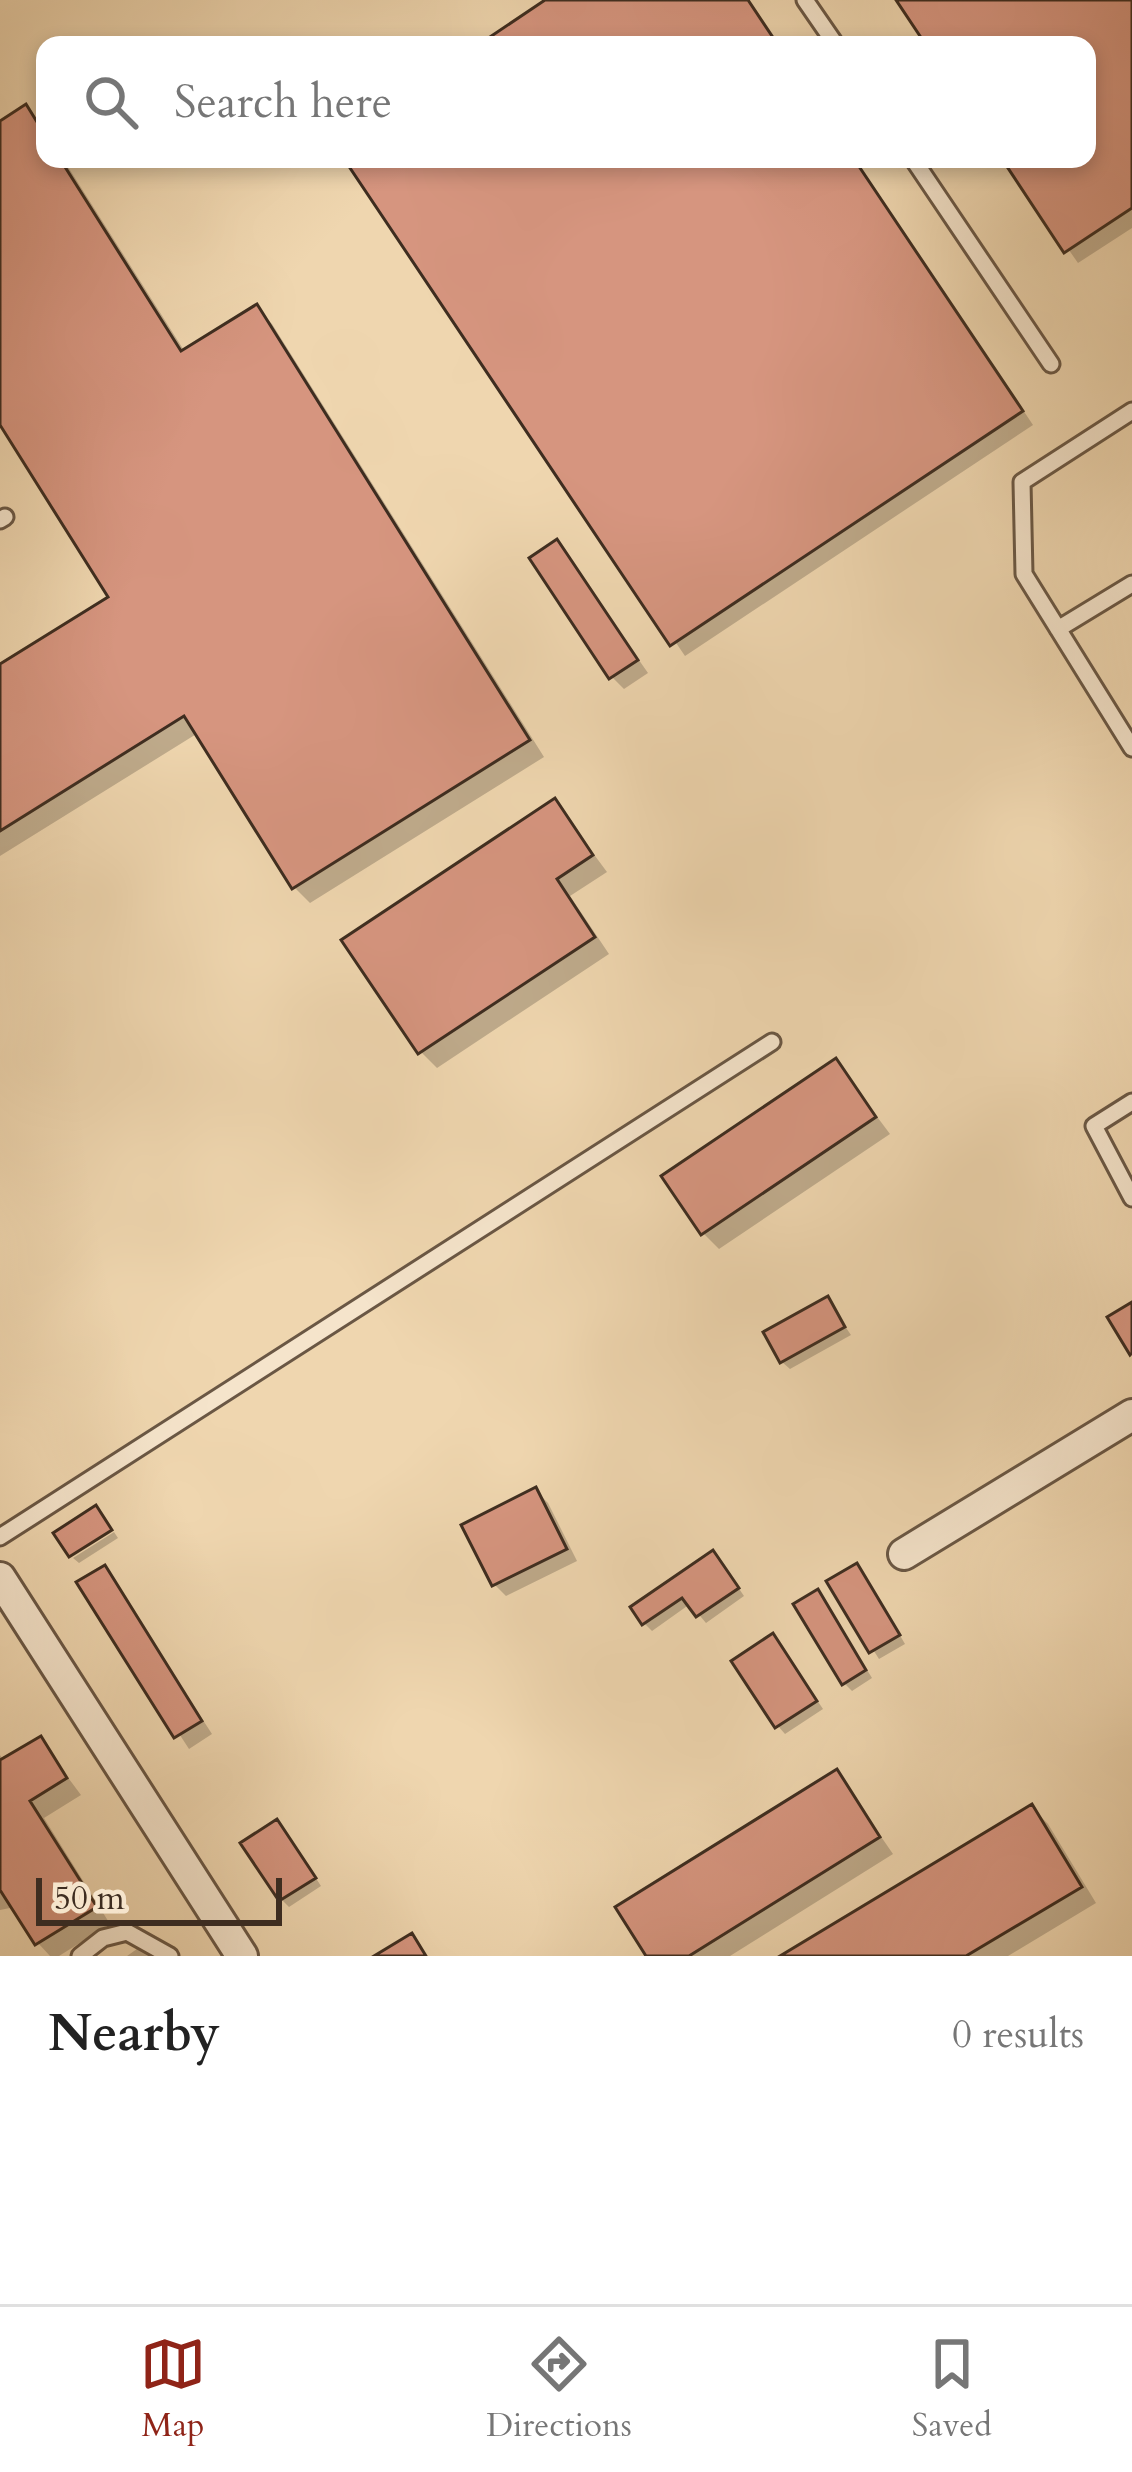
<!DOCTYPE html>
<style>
:root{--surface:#fff;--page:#f6f6f6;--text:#222;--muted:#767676;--line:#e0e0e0;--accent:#8f2418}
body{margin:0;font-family:Cardo,serif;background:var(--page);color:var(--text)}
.scale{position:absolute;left:36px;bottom:30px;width:246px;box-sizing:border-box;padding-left:12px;border:6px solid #3e2d20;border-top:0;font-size:33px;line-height:42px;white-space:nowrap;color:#3e2d20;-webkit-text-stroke:9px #f5e4cb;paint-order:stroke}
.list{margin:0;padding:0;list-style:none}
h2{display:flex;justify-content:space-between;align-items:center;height:156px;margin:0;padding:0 48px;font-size:51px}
h2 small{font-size:39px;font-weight:400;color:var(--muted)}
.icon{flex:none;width:66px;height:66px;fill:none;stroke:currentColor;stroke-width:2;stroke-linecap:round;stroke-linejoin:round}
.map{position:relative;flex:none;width:1132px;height:1956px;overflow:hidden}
.search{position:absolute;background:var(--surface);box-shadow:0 6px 18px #0003;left:36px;right:36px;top:36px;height:132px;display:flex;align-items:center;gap:30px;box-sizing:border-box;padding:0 42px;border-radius:24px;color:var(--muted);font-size:45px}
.sheet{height:348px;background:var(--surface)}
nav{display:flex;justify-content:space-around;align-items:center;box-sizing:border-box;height:168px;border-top:3px solid var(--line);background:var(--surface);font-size:33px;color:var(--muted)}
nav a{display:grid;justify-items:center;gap:6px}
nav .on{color:var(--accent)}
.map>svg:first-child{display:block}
.shadow{fill:#0003}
.building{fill:#d6957f;stroke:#3e2d20;stroke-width:3}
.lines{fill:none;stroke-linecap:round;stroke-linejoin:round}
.lane-casing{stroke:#6a5744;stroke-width:21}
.street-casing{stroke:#6a5744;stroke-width:36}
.lane{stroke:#f5e4cb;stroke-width:15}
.street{stroke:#f5e4cb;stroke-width:30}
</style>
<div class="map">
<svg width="1132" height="1956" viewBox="0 0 1132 1956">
<rect width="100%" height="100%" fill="#efd6af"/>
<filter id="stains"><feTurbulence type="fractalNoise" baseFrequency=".00167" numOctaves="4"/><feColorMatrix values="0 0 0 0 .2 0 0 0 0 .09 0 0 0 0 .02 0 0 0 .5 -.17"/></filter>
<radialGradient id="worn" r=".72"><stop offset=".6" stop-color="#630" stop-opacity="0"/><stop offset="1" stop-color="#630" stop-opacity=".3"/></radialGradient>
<!-- shadow -->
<path class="shadow" d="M900,0H1132V228L1078,263L1005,159H1087V45H930Z
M26,108L45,130V159H63L185,352L256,308L272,324L544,757L310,903L294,887L198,733L0,856V668L112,598L0,419V124Z
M347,159H855L1033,425L685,656Z
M557,543L648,673L624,689L612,677Z
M555,802L607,872L570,896L609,954L437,1068L421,1052Z
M836,1062L890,1134L719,1249L703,1233Z
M827,1300L851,1335L790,1369L782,1362Z
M536,1491L548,1503L577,1561L506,1596L494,1584Z
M114,1532L118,1538L79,1563L73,1558Z
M720,1561L744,1596L706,1623L690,1604L652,1631L644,1623Z
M104,1568L212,1734L189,1749L81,1583Z
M864,1574L905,1644L879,1659L830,1582Z
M825,1601L872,1678L852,1691L844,1683Z
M780,1645L823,1709L785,1734L778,1726Z
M40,1740L81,1795L44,1818L110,1924L59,1956H50L38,1943L15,1907L0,1910V1755L5,1763Z
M837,1773L893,1854L730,1956H649Z
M1032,1808L1048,1824L1096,1903L1008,1956H786Z
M284,1830L321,1886L289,1907L281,1899Z
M144,1944L155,1956H127Z"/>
<!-- building -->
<path class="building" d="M545,0H748L778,45H478Z
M896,0H1132V208L1064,253L1002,159H1087V45H926Z
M26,104L45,135V159H60L181,351L257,304L530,740L292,889L184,716L0,831V664L108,597L0,425V121Z
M344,159H854L1023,411L670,646Z
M557,539L638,660L609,679L529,558Z
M555,798L593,855L557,879L595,937L418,1054L341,940Z
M836,1058L876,1117L701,1235L661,1176Z
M828,1296L845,1327L780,1363L763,1332Z
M1132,1302V1353L1130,1355L1107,1317Z
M536,1487L567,1549L492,1586L461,1525Z
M96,1505L112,1530L69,1557L53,1533Z
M713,1550L739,1588L696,1617L682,1598L642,1625L630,1607Z
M857,1563L900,1635L869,1653L826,1581Z
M105,1565L202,1721L174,1738L76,1582Z
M818,1589L866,1670L842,1685L793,1604Z
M773,1633L817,1701L775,1728L731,1661Z
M41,1736L67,1778L30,1801L97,1907L35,1945L0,1890V1760Z
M837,1769L880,1837L689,1956H646L615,1907Z
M1032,1804L1082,1887L966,1956H780Z
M277,1819L316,1878L279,1901L240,1843Z
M412,1933L426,1956H374Z"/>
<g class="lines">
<defs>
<path id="lane" d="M805,0L836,45
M913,159L1051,364
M1132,411L1022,482L1024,574L1132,748
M0,520L5,517
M1058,629L1132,584
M1132,1102L1094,1126L1132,1198
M0,1537L772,1042
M80,1956L103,1938L127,1932L170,1956"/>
<path id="street" d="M904,1554L1132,1415
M0,1578L242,1956"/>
</defs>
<!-- lane casing -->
<use href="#lane" class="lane-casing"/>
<!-- street casing -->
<use href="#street" class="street-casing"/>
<!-- lane -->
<use href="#lane" class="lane"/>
<!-- street -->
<use href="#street" class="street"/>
</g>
<rect width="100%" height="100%" filter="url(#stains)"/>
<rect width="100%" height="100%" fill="url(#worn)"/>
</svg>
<div class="scale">50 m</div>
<div class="search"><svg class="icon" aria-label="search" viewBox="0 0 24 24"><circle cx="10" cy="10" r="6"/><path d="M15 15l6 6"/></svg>Search here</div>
</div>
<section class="sheet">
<h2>Nearby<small>0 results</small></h2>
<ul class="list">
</ul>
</section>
<nav>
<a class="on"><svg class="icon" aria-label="map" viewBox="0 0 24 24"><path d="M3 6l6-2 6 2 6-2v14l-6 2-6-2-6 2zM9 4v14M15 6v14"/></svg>Map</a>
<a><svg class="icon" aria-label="directions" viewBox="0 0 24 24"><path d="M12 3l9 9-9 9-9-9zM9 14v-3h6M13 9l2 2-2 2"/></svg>Directions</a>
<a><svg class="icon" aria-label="saved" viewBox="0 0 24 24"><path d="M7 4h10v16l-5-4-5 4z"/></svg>Saved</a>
</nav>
